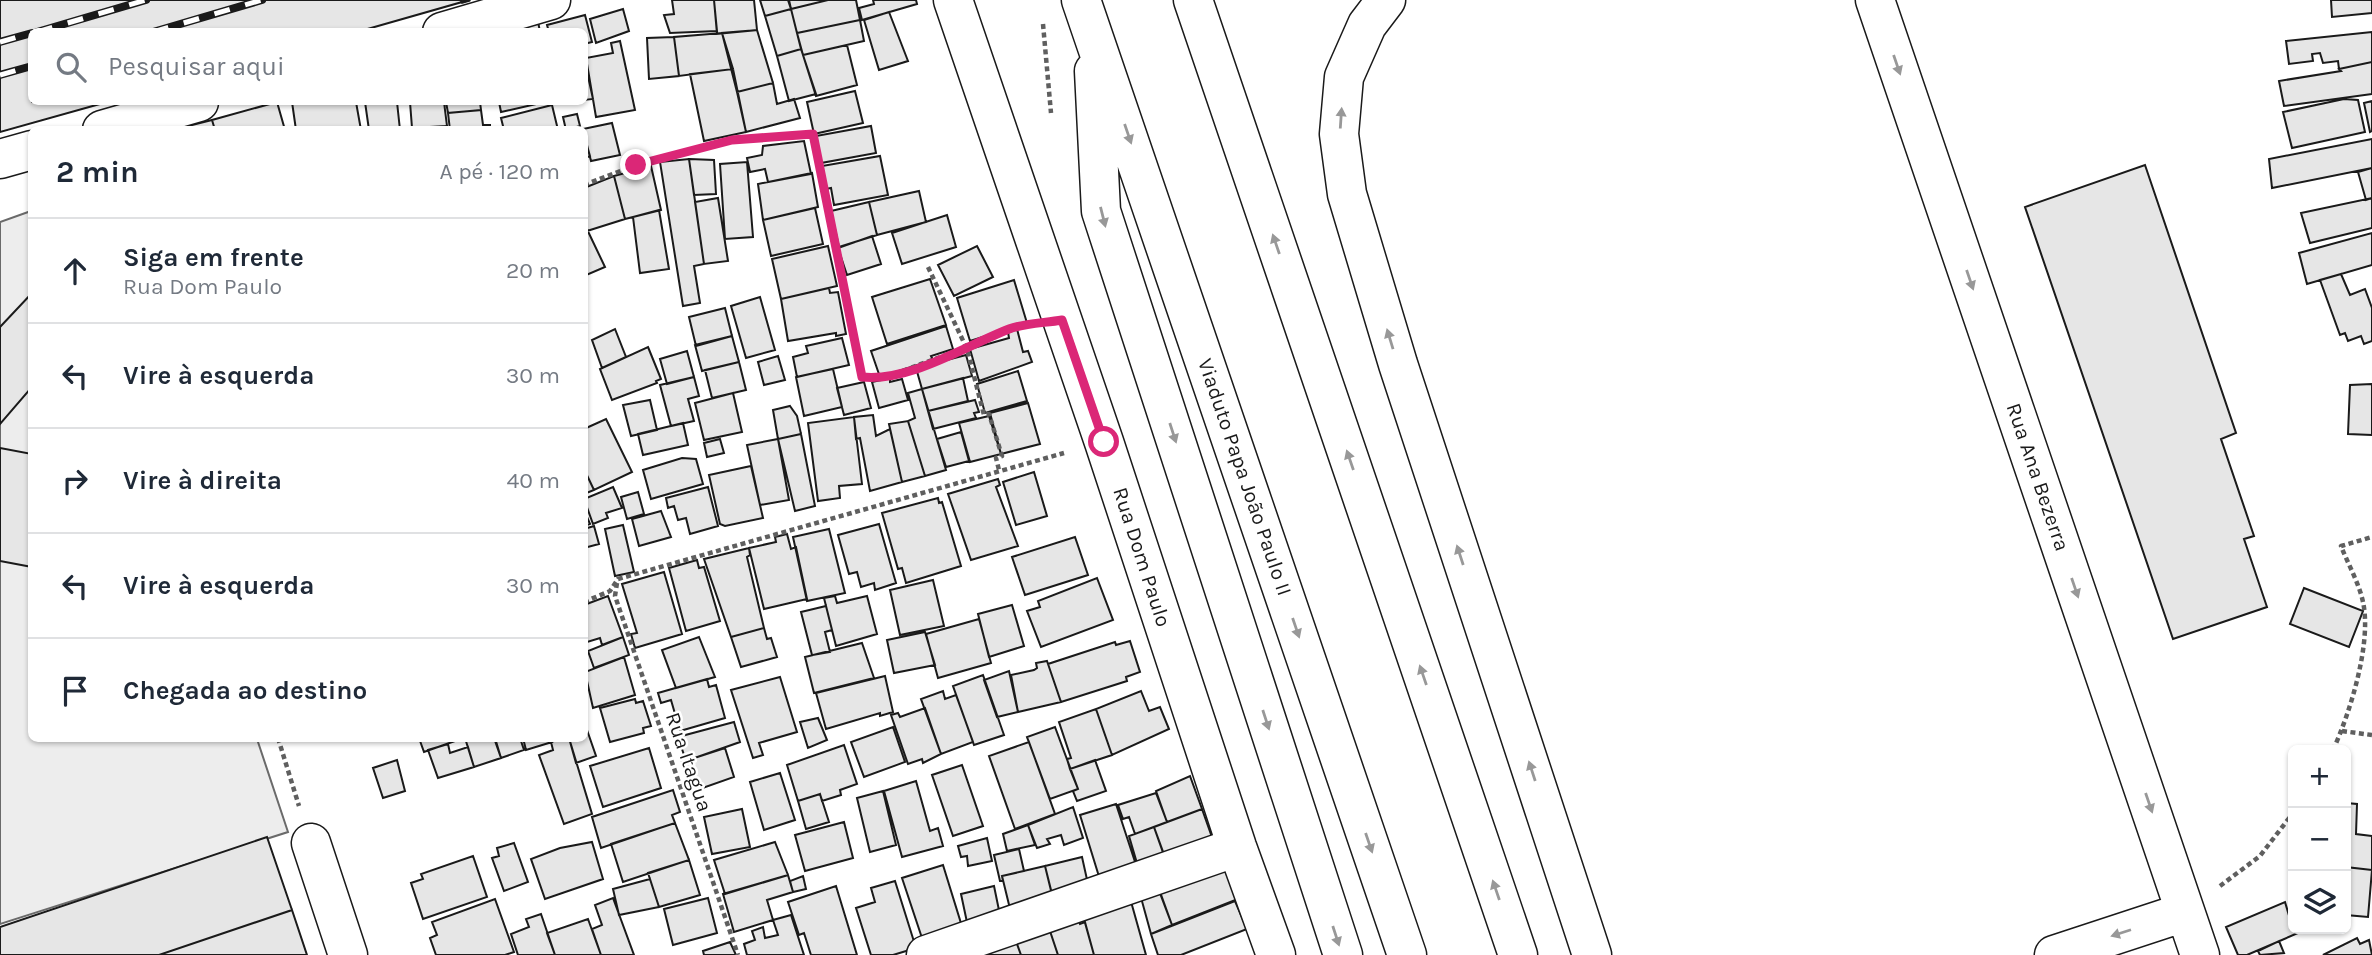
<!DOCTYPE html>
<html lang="pt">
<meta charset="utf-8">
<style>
:root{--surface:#fff;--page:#f6f6f7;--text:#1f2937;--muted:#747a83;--line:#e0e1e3}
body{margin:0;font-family:Karla,sans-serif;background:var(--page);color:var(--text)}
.controls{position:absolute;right:21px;bottom:21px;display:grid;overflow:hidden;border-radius:10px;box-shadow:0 2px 5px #0004}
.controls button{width:63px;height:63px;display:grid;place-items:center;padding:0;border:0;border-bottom:2px solid var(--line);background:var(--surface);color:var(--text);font:35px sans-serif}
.stop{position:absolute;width:21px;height:21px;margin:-16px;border:5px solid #db2777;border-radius:50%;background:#fff}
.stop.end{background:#db2777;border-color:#fff;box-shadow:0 2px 7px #0008}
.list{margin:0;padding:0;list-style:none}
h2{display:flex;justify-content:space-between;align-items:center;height:91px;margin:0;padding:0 28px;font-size:30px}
h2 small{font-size:23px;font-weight:400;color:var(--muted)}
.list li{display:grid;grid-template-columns:46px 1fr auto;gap:21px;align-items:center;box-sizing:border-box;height:105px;padding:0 28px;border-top:2px solid var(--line)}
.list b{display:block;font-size:26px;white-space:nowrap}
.list p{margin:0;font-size:23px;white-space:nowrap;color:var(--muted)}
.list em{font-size:23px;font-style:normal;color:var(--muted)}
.icon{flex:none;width:38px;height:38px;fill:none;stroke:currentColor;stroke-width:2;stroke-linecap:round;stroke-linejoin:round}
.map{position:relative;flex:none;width:2372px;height:955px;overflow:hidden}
.search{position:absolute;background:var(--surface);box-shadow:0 2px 5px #0004;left:28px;top:28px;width:560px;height:77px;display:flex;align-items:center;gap:18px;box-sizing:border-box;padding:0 24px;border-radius:10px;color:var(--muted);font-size:26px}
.panel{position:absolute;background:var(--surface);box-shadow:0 2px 5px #0004;left:28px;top:126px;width:560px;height:616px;border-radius:10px}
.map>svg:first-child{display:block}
.parking{fill:#ededed;stroke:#6a6a6a;stroke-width:2}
.building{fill:#e6e6e6;stroke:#1a1a1a;stroke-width:2}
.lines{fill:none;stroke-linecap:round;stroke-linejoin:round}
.minor-casing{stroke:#1a1a1a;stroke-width:41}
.highway-casing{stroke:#1a1a1a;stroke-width:41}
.path{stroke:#5f5f5f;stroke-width:4.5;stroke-dasharray:5 3.5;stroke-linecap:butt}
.minor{stroke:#fff;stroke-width:38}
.highway{stroke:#fff;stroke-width:38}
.rail-casing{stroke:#1a1a1a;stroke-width:8}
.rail{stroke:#fff;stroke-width:5;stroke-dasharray:16;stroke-linecap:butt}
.wall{stroke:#1a1a1a;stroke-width:3.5}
.oneway{fill:#989898}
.route{stroke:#db2777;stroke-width:9}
.labels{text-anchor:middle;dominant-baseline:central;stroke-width:5;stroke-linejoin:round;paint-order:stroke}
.street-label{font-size:21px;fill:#1a1a1a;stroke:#fff}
</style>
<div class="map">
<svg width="2372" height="955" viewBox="0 0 2372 955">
<rect width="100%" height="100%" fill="#fff"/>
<!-- parking -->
<path class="parking" d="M31,211L32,738L257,739L288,832L0,924V222Z"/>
<!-- building -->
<path class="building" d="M0,0H461L462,2L357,32H32V102H107L0,132Z
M672,0H714L717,31L670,33L664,15L674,14Z
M714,0H754L757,30L717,34Z
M760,0H789L791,9L765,16Z
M788,0H828L791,9Z
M828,0H856L860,20L797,33L791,9Z
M873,0H916L917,4L862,20L859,8L874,4Z
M2331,0H2372V13L2332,17Z
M623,9L629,31L596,43L590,19Z
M791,9L801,49L777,56L765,16Z
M889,12L908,61L879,70L864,20Z
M585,15L592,42L584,44V32H549L547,25Z
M537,16L540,32H482Z
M860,20L864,41L803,55L797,33Z
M757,30L773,83L737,92L722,33Z
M2372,32V62L2339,69L2338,61L2323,63L2320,53L2312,54L2313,61L2289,64L2286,41Z
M722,33L733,69L679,76L674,37Z
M674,37L679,76L649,79L647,38Z
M620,41L635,110L596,117L586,58L613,53L611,43Z
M847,45L857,85L816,96L803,55Z
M801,49L816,94L789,101L777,56Z
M584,58L593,99L584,100Z
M2372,62V94L2284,106L2279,81L2341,71L2339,69Z
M733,69L746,132L704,141L690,74Z
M773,83L777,104L794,99L800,118L746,132L737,92Z
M855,91L863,123L814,134L807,102Z
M2344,99L2358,100L2365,132L2292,148L2283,112Z
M2372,101V131L2370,132L2364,103Z
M277,102L285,130H215L212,120Z
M292,102H356L361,130H296Z
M365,102H397L400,130H369Z
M410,102H444L447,126L412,128Z
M446,102H480L481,110L448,113Z
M499,102H545L501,112Z
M552,105L558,130H504L501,118Z
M481,110L483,125H490V130H450L448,113Z
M577,114L580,126L566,130L563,117Z
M212,120L215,130H185L184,127Z
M612,123L620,155L591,161L583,129Z
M447,126V130L412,128Z
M871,126L876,153L821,163L816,136Z
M584,135L590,156L584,158Z
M2372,139V168L2272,188L2269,159Z
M804,141L811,174L768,182L765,169L750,172L747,158L762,155L763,146Z
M880,156L888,195L834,205L831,188L826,189L822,166Z
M689,159L704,264L694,266L700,303L683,306L660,162Z
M689,159L714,160L716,194L694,195Z
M747,162L753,237L725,239L720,164Z
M2145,165L2236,433L2221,439L2254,536L2244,539L2267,607L2173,639L2025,207Z
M651,166L661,210L625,219L614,176Z
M2372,168V198L2366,200L2358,172Z
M812,173L818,207L763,220L758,184Z
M614,176L625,219L587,231L584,224V188Z
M919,191L926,222L877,235L869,202Z
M718,198L728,261L704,264L695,202Z
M2372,198V228L2310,243L2301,213Z
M869,202L877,235L839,247L831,211Z
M815,208L823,244L771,256L763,220Z
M659,210L669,269L640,273L633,217Z
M947,215L956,247L902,264L892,233Z
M584,223L605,267L584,276Z
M2372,233V265L2307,284L2299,253Z
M872,236L881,264L847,275L838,248Z
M828,246L837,286L781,299L772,259Z
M977,246L993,277L954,296L938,265Z
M2341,274L2350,295L2365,289L2372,308V341L2364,344L2361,336L2348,341L2345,333L2340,335L2320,280Z
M930,279L946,325L887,344L872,297Z
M1014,280L1027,323L970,341L957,298Z
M829,288L830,293L838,292L846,334L836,336V333L788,341L781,299Z
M32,293V387L0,424V327Z
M760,297L775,350L746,358L731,306Z
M725,308L732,336L696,346L689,317Z
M946,326L953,349L931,356L933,360L880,377L871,351Z
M615,329L626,357L602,368L592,340Z
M1017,329L1023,352L1028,351L1032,362L979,381L970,349L1009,338L1008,332Z
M732,336L739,362L702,371L695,345Z
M842,338L849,365L797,377L793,357L808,353L806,346Z
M648,347L661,379L656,381L657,383L612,400L600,369Z
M687,351L694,377L667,384L660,359Z
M966,355L972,376L922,389L916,368Z
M778,356L785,380L764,385L758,362Z
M739,362L746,390L712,398L705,370Z
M833,369L842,407L804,416L796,377Z
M1018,371L1027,401L985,413L977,384Z
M694,377L699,396L688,399L694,421L671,426L660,385Z
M890,378V382L902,379L908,400L879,408L872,382Z
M963,378L968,401L928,411L922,389Z
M864,382L871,408L844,415L837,388Z
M2372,384V435L2348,434L2350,385Z
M922,389L946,470L925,476L908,421L915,418L908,393Z
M733,393L742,432L704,440L695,403Z
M650,400L657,430L631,436L623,405Z
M975,400L979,412L974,413L976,418L933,429L928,411Z
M1028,403L1040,444L1001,454L990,413Z
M790,406L797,416L801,434L778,439L773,410Z
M873,415L876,436L890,429L902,482L870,491L860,438L856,439L854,417Z
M989,416L1001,454L970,462L959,423Z
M854,417L862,484L839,486L840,498L818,501L808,423Z
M606,419L632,472L594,490L584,469V429Z
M908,421L925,476L902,482L889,424Z
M683,423L688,445L643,455L638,434Z
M961,432L969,461L946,467L937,439Z
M801,434L815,506L795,511L778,439Z
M720,439L724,453L707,457L704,443Z
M778,439L789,500L760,505L747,445Z
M0,448L32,454V567L0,561Z
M682,458L696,459L703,484L651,499L643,470Z
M751,466L763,518L725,526L720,524L709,475Z
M584,469L594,490L584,494Z
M1034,472L1047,516L1016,525L1003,482Z
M998,479L1000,485L996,487L1018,546L971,560L948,494Z
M613,487L622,508L606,513L608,518L593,524L584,499Z
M708,487L718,526L690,534L686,518L678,520L674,506L668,508L666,498Z
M638,492L644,514L627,519L621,497Z
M938,498L939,503L942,502L961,566L906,583L902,568L898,569L882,513Z
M584,510L590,524L584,526Z
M661,511L671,537L639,546L632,519Z
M879,524L896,583L875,590L874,583L861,587L857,572L849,574L838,535Z
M623,525L634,572L615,576L605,529Z
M594,526L599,544L584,548V529Z
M829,529L845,593L807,601L793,537Z
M787,534L791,549L796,547L807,599L764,609L749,548L776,542L775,537Z
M1075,537L1088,575L1025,595L1012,557Z
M749,548L750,555L747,557L764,628L731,637L704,559Z
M697,560L699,568L704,567L720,621L686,631L669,568Z
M664,572L682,634L635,648L631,634L637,633L622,584Z
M1097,578L1113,620L1041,647L1027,611L1040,607L1038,601Z
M933,580L944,626L900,635L890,590Z
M2304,588L2363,611L2349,647L2290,624Z
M608,596L623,637L602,645L600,638L584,643V605Z
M835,596L837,603L867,596L877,634L836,646L824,598Z
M1012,605L1024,646L989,657L978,614Z
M826,606L832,630L825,632L830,652L812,655L801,612Z
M979,619L991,663L938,678L926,634Z
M764,628L767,639L771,638L777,657L741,667L731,637Z
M925,632L935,665L894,673L887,640Z
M623,637L629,655L594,668L588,651Z
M699,637L715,677L676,688L662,650Z
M1130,641L1140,672L1126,677L1127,681L1061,702L1048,664L1115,642L1116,645Z
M862,643L874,678L814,693L805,657Z
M624,657L635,695L593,708L585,672Z
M1047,661L1061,702L1018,712L1011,675L1034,670L1037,668L1036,663Z
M1009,671L1018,712L997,717L984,680Z
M983,675L1004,735L974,745L953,686Z
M885,676L893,712L880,716V713L826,729L816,693Z
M780,677L797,732L759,743L763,755L753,758L731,690Z
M707,679L709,687L716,685L725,718L680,731L671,700L661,703L658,693Z
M943,691L945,699L956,695L973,742L941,754L921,699Z
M1141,691L1149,711L1160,707L1169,729L1112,755L1096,709Z
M635,699L636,703L643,701L651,726L643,728L644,733L610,742L600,708Z
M925,708L941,754L923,763L922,759L908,764L891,715L898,713L900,717Z
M1096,709L1112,755L1070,769L1067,759L1071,758L1059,722Z
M818,718L827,740L808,748L800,722Z
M734,722L740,742L686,761L678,737Z
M893,727L905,762L864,777L851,742Z
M1055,727L1078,789L1050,799L1027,737Z
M587,730L596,756L576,763L569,738H584V731Z
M419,738H455V741L424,752Z
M465,738H494L501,758L474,767Z
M495,738H520L524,750L501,758Z
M523,738H551L552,742L526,750Z
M563,738H569L592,814L564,824L539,755L553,750L551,742Z
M1029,742L1055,814L1015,829L989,756Z
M448,744L450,753L468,747L474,767L438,778L428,750Z
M844,745L857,784L840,790L841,795L822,801L820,794L798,801L787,765Z
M649,748L661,788L603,807L590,766Z
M725,748L734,777L697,790L691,773L686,774L682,762Z
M397,760L405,791L383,798L373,768Z
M1095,760L1106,791L1077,801L1073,791L1078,789L1070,769Z
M962,765L983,826L953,836L932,775Z
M780,773L795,820L764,830L750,782Z
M1190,776L1202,809L1167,822L1156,791Z
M916,781L930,831L938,828L943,846L902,857L884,791Z
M673,790L680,812L672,815L675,823L601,848L592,817Z
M883,791L896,845L870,852L857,798Z
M1156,793L1167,822L1135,834L1129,817L1123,819L1118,805Z
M820,794L829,822L806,829L798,801Z
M2346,803L2357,804L2356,834L2372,836V870L2346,867Z
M1116,804L1138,871L1101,883L1080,815Z
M1073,807L1083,838L1064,845L1061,835L1047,839L1050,844L1037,848L1028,825Z
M742,809L750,847L712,854L704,817Z
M1202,809L1214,843L1166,861L1154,827Z
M844,822L853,858L805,871L795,835Z
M675,823L689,860L623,882L611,844Z
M1028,825L1035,845L1007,851L1003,834Z
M1154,827L1166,860L1139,870L1129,836Z
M267,837L292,910L159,955H0V927Z
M987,838L992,861L968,866L967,856L961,857L958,846Z
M592,842L603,879L545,899L531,859L560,848Z
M775,842L788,875L725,894L714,860Z
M514,843L528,882L504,891L492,858L499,856L497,848Z
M1019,849L1024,871L1002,876L1003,881H1000L994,855Z
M473,856L487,897L423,919L411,883L423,879L421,874Z
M1082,857L1090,893L1054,902L1045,866Z
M689,860L700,895L659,907L648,873Z
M1224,863L1238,899L1172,925L1159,889Z
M943,865L964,933L925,947L902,878Z
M1045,866L1055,907L1012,917L1002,876Z
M2346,867L2372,870L2368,917L2346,915Z
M788,875L793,892L767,900L773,920L734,932L723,894Z
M803,876L806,889L793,892L790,881Z
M650,879L659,907L619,915L613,889Z
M895,881L916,948L893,955H871L856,908L875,902L871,888Z
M836,886L857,955H811L804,933L799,935L788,902Z
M994,886L1001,920L968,927L961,894Z
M1158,888L1172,925L1151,934L1140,894Z
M613,898L634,955H601L592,929L602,925L595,905Z
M708,898L717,933L673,945L664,909Z
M1130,898L1146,955H1094L1082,912Z
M495,899L514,952L505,955H436L430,938L437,935L432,922Z
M1235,901L1247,929L1181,955H1158L1151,934Z
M2285,902L2293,929L2298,933L2247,955H2238L2226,927Z
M292,910L307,955H159Z
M1076,912L1080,924L1085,922L1094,955H1058L1047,922Z
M541,914L555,955H518L511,934L529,927L526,919Z
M791,915L804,955H747L744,944L755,940L752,931L763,927L765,938L778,935L773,920Z
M588,919L601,955H555L547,933Z
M1047,922L1058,955H1021L1013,933Z
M1013,933L1021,955H980Z
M2357,938L2360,944L2369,940L2372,955H2323Z
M2279,941L2284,953L2260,955L2258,951Z
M730,942L736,955H704L703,951Z"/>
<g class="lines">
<defs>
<path id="minor" d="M953,0L1104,442L1237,847L1276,955
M1875,0L2200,955
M442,32L551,0
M102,130L199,102
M0,159L32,150
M311,843L348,955
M926,955L1237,847
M2054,955L2185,912"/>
<path id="highway" d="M1081,0L1407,955
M1193,0L1518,955
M1386,0L1367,25L1344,77L1339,134L1347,194L1398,364L1592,955
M1094,71L1101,211L1343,955"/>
</defs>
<!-- minor casing -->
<use href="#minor" class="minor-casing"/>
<!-- highway casing -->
<use href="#highway" class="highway-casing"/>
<!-- path -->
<path class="path" d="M1043,24L1051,113
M584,185L636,165L732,140L813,134L862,377L881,379L1023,326
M928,267L967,349L984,415L989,414L1002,456L996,458L999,470
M617,583L615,596L738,955
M584,602L610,591L618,579L1064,453
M2342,731L2372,735
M278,738L299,806
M2333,750C2350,713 2372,643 2363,602C2359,583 2348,564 2341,546L2372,537
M2220,886L2260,856L2293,813"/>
<!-- minor -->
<use href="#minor" class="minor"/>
<!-- highway -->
<use href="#highway" class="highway"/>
<defs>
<path id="rail" d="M37,32L146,0
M153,32L262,0
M0,42L32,33
M0,75L32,66"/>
</defs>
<!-- rail casing -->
<use href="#rail" class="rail-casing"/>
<!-- rail -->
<use href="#rail" class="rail"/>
<!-- wall -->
<path class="wall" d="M462,2L469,0"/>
</g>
<!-- one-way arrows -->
<defs><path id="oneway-solid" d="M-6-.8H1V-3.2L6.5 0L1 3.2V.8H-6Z" transform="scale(1.75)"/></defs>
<g class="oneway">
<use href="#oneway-solid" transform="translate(1897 65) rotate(71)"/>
<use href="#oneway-solid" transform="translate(1341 118) rotate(-86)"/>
<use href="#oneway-solid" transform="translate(1128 134) rotate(71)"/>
<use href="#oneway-solid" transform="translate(1103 217) rotate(76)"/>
<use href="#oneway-solid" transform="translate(1276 244) rotate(-109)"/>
<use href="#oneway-solid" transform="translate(1970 280) rotate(71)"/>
<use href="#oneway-solid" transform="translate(1390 339) rotate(-107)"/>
<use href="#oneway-solid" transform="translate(1173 433) rotate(72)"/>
<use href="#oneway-solid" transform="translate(1350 460) rotate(-109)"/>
<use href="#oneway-solid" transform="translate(1460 555) rotate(-108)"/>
<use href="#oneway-solid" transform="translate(2075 588) rotate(71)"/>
<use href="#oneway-solid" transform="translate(1296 628) rotate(71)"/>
<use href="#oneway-solid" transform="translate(1423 675) rotate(-109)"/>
<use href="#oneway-solid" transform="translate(1266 720) rotate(72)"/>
<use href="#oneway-solid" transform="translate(1532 771) rotate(-108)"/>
<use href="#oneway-solid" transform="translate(2149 803) rotate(71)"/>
<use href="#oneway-solid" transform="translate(1369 843) rotate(71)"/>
<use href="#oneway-solid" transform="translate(1496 890) rotate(-109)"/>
<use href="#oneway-solid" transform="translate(2121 933) rotate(162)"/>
<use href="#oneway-solid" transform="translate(1336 936) rotate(72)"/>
</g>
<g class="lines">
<!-- route -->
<path class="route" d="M636,165L732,140L813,134L862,377C910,382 965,346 1009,329C1025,323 1045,323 1062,320L1104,442"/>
</g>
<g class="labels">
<!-- street labels -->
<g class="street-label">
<text transform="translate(1245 477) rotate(71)">Viaduto Papa João Paulo II</text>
<text transform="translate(2038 477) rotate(71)">Rua Ana Bezerra</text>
<text transform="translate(1142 557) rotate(72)">Rua Dom Paulo</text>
<text transform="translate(689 762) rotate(71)">Rua Itagua</text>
</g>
</g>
</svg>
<div class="controls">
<button>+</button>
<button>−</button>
<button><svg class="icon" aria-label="layers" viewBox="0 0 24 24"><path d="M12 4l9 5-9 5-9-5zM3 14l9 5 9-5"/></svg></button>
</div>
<div class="stop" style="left:1104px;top:442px"></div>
<div class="stop end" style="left:636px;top:165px"></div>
<div class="search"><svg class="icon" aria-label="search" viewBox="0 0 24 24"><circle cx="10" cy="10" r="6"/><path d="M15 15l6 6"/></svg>Pesquisar aqui</div>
<section class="panel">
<h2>2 min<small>A pé · 120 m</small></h2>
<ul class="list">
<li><svg class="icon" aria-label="ahead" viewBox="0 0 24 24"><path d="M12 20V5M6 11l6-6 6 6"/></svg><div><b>Siga em frente</b><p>Rua Dom Paulo</p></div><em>20 m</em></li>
<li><svg class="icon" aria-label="left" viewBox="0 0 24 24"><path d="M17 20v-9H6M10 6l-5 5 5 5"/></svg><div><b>Vire à esquerda</b></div><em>30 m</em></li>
<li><svg class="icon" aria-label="right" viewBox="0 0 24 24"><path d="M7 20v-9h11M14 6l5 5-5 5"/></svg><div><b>Vire à direita</b></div><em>40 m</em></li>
<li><svg class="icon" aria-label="left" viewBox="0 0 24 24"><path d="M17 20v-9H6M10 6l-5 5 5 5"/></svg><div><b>Vire à esquerda</b></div><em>30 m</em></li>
<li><svg class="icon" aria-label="arrive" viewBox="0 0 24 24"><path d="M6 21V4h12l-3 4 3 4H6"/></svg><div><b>Chegada ao destino</b></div></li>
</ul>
</section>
</div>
